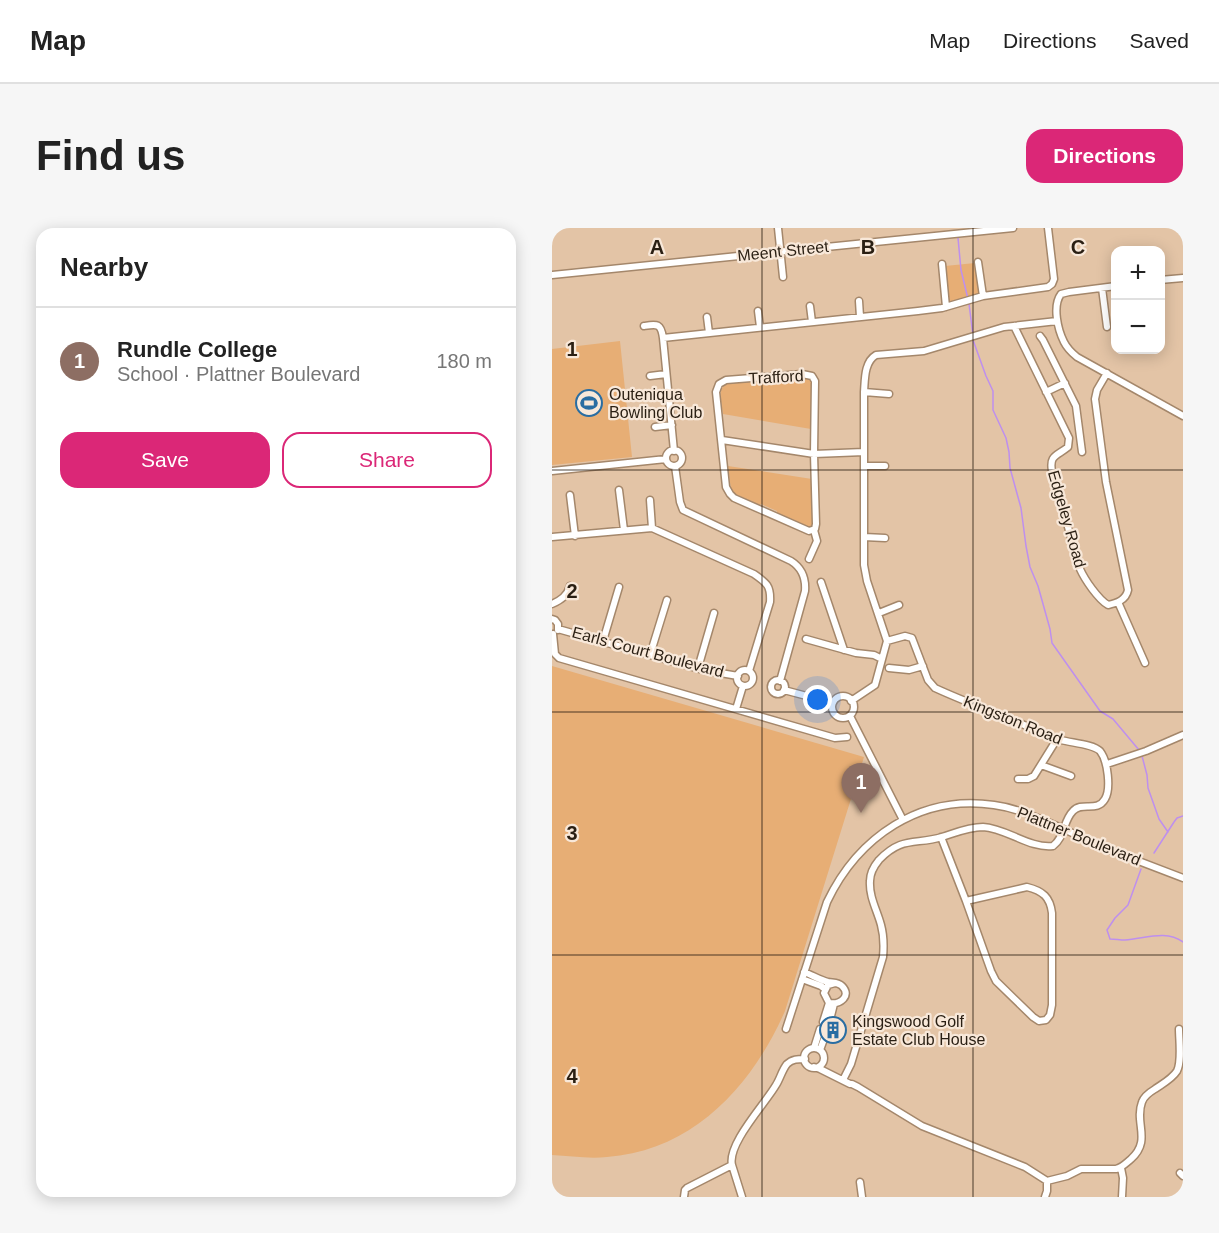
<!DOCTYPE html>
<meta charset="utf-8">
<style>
:root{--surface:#fff;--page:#f6f6f6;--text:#222;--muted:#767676;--line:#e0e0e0;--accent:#db2777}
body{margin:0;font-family:Helvetica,sans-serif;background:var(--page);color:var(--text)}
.controls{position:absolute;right:18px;top:18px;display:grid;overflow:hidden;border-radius:12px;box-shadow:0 3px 15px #0003}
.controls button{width:54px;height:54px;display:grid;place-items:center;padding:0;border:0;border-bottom:2px solid var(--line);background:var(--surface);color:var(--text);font:30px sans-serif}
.you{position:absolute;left:266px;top:472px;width:21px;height:21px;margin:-15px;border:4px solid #fff;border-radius:50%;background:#1a73e8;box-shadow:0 0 0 9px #1a73e833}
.badge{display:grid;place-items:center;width:39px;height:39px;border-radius:50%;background:var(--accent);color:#fff;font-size:20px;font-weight:700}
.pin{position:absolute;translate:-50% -50px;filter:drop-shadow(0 2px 3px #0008)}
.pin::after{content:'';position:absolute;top:32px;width:21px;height:18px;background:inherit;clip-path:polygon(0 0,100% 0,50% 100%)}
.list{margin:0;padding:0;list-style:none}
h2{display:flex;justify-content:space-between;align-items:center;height:78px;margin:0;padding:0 24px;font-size:26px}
h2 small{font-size:20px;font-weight:400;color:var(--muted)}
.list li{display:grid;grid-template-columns:39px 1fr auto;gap:18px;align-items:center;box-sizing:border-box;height:108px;padding:0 24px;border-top:2px solid var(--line)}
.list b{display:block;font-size:22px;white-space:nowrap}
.list p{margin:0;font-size:20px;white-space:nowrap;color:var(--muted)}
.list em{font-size:20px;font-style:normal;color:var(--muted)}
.actions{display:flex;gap:12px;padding:18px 24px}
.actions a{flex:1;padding:14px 0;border:2px solid var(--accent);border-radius:18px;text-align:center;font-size:21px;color:var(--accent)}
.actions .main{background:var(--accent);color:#fff}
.map{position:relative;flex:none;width:631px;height:969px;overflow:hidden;border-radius:18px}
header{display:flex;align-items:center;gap:36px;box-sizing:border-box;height:84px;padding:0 30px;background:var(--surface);border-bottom:2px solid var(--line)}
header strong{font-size:28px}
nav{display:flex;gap:33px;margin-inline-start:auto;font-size:21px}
.intro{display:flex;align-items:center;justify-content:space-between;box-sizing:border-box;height:144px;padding:0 36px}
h1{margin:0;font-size:42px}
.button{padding:15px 27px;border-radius:18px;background:var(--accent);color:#fff;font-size:21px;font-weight:700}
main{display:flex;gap:36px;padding:0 36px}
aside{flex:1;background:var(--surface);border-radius:18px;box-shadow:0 3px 15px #0003}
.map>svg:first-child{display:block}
.green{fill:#e7ae75}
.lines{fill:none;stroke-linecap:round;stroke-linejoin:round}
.stream{stroke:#be8fee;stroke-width:1.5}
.minor-casing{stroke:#a4876b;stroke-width:9}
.minor{stroke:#fff;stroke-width:6}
.minor-bridge-casing{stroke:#a4876b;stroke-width:9;stroke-linecap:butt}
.minor-bridge{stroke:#fff;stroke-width:6}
.grid{fill:none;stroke:#2a1f13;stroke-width:1.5;stroke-opacity:0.55}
.labels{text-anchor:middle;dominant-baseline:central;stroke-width:4.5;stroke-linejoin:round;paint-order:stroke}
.street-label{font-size:16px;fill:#2a1f13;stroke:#f8e8d9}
.poi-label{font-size:16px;fill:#2a1f13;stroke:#f8e8d9;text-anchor:start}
.grid-label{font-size:20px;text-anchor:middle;font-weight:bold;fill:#2a1f13;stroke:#f8e8d9;stroke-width:4.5;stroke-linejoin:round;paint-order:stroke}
</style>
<header>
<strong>Map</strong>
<nav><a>Map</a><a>Directions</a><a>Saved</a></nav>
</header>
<div class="intro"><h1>Find us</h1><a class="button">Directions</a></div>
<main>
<aside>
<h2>Nearby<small></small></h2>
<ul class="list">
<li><span class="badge" style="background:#8d6e63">1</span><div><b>Rundle College</b><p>School · Plattner Boulevard</p></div><em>180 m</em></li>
</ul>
<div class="actions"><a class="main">Save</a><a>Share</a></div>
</aside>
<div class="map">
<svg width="631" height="969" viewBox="0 0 631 969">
<rect width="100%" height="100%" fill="#e3c4a6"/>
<!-- green -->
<path class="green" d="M423,35L427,66L397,74L393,38Z
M68,113L80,229L0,237V121Z
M252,148L259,151L260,156L259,201L171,186C170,175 164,161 175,156L206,152Z
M176,238L260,251L261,296L257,300L225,285V283L209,276L208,277L182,266L179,262Z
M0,438L312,529L233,783C200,858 141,923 55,929C37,931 18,928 0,927Z"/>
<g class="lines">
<!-- stream -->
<path class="stream" d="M406,10L409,42L416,71
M417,76L421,107
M421,112L434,148L441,163V182L454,210L457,224L458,240L469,280L474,318L478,339L486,358L498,401L500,415L548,483L561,491L587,522
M590,528L595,547L596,560L607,591L616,604
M602,625L622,594L625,590L631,588
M589,641L576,677L563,690L555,702L558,711C563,711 568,712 573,712C592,711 614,701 631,714"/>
<defs>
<path id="minor" d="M226,0L231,49
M426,34L431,68
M390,36L394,79
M0,47L461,0
M608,52L631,50
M564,58L517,64L509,66C500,78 506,102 512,114C515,120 520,125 525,129L631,188
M550,60L555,99
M307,73L308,89
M258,78L260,94
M206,83L208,99
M155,89L157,105
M92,98C105,96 109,95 111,110
M462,98L517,210L516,219C505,228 497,227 500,243L528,341C533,352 546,371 556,377C565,375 574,372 576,362L554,254L543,171L545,162L555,145
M488,108L491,112L524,178L530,224
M250,146L260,148L263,153L262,226L264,296L263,301L257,303L182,270L178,266L174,259L164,164L167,156L174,152Z
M98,148L114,146
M312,164L337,166
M494,164L513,155
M103,199L120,197
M170,212L262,226L312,224
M114 230a8 8 0 1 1 16 0a8 8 0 1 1-16 0Z
M122,223L111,110L366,83L390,80L431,68L496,59L500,56L502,51L496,0
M123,238L128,274L131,282L239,333C250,340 254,350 253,363L228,453
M312,238H333
M0,243L114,231
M67,262L72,302
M18,267L23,308
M98,272L100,300
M0,309L100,300L202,346C215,355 219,358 218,374L197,443
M312,309L333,310
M257,331L265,313L262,302
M269,354L292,422
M566,374L593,435
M0,376C9,372 15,368 18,358
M327,385L347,377
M0,391L3,392L6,396V402
M6,401L151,442L186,448
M1,406L3,426L7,430L283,510L295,509
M254,411L304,425L322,427L330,431
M51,413L67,359
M98,427L115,372
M146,440L162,385
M337,440L357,442L371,438
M185 450a8 8 0 1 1 16 0a8 8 0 1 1-16 0Z
M219 459a7 7 0 1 1 14 0a7 7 0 1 1-14 0Z
M232,462L281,475
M280 479a11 11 0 1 1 22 0a11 11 0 1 1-22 0Z
M299,473L323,457L335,413L315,353L312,337V164C313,152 312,134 324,127L372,123L452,99L505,93
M184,481L191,458
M298,488L351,592
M555,536L594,523L631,507
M489,537L519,548
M466,551H476L482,548L505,511
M516,603L550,619L631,650
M389,609L414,673L439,743L444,753L481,789L487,793L494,792L498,787L500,777V685C498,669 491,663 475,659L414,673
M252,744C260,747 268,752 276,754C281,755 286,754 290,758C300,768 288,777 277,775L272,765L276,757L283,755
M250,751L269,758L273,761
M271,794L277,775
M277,796L282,776
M234,801L275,674C306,609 368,566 442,577C465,580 486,590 507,599
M262,820L268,801
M252 830a10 10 0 1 1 20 0a10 10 0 1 1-20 0Z
M268,822L275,803
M262,839L268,841L298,856H300L306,859L370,898L473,939L495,953L515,948L529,941H564C571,939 574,935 579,931C600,912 582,895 590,874C592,868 598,864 603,861C610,856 620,851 625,843C630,833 627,812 627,801
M291,852L299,836L331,729C332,718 332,708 329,697C325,682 317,669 318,653C318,645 322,638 327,632C350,608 363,617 390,609C403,605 416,599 431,599C454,600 478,621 501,618C513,609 511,593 521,583C530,573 545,585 553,571C559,561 556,533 548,523C541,516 520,515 509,512C493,508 478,499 463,493C436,482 409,472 383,460L376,452L360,410L353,408L335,413
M569,940L571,950L570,969
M628,945L631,948
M308,954L310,969
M132,969L133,962L135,960L180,937
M190,969L180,937C175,916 213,876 224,857C228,851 230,842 235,836C240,831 246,831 253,831
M493,969L495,963V953"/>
</defs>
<!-- minor casing -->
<use href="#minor" class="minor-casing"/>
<!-- minor -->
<use href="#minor" class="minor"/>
<defs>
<path id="minor-bridge" d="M507,599L516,603"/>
</defs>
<!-- minor-bridge casing -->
<use href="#minor-bridge" class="minor-bridge-casing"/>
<!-- minor-bridge -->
<use href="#minor-bridge" class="minor-bridge"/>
</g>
<!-- grid -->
<path class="grid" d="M210,0V969M421,0V969M0,242H631M0,484H631M0,727H631"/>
<!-- icons -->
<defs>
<symbol id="stadium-ring" viewBox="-11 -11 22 22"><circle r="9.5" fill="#f8e8d9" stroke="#296da2" stroke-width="1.5"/><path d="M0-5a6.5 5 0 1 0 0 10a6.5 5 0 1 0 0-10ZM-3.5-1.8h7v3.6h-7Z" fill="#296da2"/></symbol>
<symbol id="building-ring" viewBox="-11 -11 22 22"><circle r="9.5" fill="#f8e8d9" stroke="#296da2" stroke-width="1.5"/><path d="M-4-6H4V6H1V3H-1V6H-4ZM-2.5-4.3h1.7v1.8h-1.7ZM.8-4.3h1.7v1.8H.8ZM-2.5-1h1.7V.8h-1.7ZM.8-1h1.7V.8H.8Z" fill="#296da2"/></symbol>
</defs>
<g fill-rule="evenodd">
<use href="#stadium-ring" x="22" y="160" width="30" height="30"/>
<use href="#building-ring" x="266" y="787" width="30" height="30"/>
</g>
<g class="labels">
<!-- street labels -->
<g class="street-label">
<text transform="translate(231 23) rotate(-6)">Meent Street</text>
<text transform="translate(224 149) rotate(-3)">Trafford</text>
<text transform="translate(515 291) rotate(74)">Edgeley Road</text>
<text transform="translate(96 424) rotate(15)">Earls Court Boulevard</text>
<text transform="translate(461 492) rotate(22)">Kingston Road</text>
<text transform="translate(527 608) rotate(22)">Plattner Boulevard</text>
</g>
<!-- poi labels -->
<g class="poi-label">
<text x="57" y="166">Outeniqua<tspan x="57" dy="18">Bowling Club</tspan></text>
<text x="300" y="793">Kingswood Golf<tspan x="300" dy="18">Estate Club House</tspan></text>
</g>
</g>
<g class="grid-label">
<text x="105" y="26">A</text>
<text x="316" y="26">B</text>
<text x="526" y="26">C</text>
<text x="20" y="128">1</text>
<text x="20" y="370">2</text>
<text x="20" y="612">3</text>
<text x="20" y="855">4</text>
</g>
</svg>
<div class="controls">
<button>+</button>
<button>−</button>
</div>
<div class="you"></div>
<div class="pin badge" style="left:309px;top:585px;background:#8d6e63">1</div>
</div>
</main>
